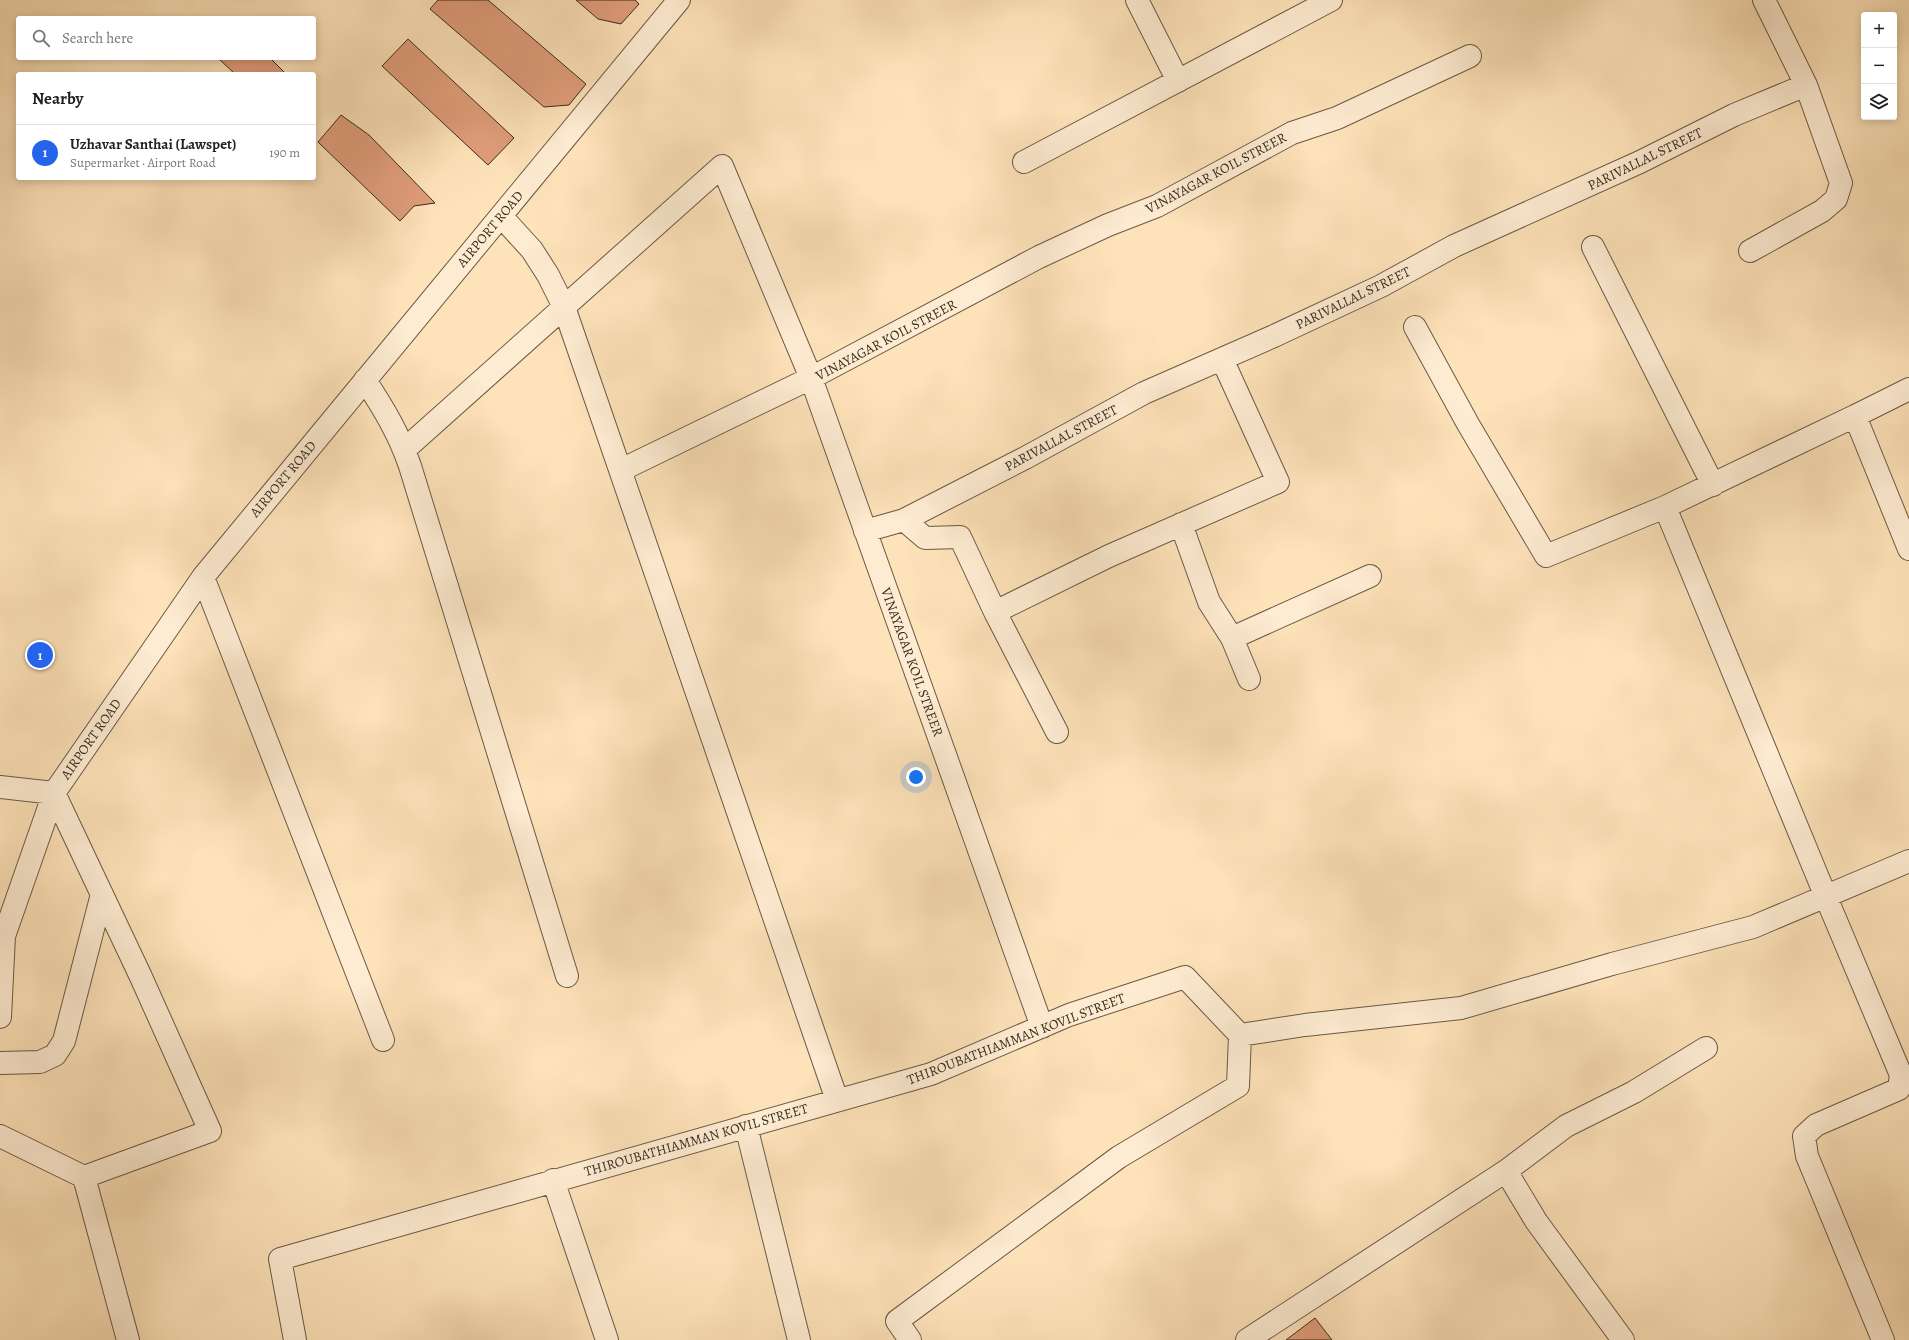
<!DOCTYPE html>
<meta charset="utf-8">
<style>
:root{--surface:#fff;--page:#f6f6f6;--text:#222;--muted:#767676;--line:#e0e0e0;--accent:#2563eb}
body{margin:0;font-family:Alegreya,serif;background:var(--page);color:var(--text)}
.controls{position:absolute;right:12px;top:12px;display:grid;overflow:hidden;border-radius:4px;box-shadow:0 2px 10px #0003}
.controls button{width:36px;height:36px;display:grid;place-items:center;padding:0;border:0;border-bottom:1px solid var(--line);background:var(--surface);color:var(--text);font:20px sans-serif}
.you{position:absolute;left:916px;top:777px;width:14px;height:14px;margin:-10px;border:3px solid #fff;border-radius:50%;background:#1a73e8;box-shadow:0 0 0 6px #1a73e833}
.badge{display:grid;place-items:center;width:26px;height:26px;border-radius:50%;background:var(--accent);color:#fff;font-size:13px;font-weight:700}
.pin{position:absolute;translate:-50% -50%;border:2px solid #fff;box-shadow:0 1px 4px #0006}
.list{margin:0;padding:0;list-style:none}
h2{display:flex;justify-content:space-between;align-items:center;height:52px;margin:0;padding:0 16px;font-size:17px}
h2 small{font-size:13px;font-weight:400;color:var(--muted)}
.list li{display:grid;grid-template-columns:26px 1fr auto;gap:12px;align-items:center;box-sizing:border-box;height:56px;padding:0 16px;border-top:1px solid var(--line)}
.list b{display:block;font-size:15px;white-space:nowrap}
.list p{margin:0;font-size:13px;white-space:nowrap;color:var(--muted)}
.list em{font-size:13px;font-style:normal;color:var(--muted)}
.icon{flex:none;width:22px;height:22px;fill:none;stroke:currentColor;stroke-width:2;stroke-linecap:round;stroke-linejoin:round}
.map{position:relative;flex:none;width:1909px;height:1340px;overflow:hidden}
.search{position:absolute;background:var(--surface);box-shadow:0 2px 10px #0003;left:16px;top:16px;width:300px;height:44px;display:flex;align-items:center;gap:10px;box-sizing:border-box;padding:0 14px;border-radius:4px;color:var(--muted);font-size:15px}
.panel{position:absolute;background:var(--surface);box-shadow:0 2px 10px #0003;left:16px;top:72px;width:300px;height:108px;border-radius:4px}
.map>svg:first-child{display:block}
.building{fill:#e09d7b;stroke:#372c1e}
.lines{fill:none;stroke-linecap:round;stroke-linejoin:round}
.minor-casing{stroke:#695a45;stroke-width:24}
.minor{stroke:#feecd2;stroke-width:22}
.labels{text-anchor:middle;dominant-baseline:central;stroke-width:3;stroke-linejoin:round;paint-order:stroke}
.street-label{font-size:14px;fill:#372c1e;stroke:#feecd2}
</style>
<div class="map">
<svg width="1909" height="1340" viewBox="0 0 1909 1340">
<rect width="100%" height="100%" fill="#fee2b9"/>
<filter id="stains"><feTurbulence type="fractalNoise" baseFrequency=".005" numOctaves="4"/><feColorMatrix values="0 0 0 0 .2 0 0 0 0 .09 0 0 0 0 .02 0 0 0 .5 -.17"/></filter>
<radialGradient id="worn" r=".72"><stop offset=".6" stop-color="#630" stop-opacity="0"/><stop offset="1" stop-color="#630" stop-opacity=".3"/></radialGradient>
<!-- building -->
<path class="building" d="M438,0H488L586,84L569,105L544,107L430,9Z
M576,0H635L639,4L621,24L598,19Z
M408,39L514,138L488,165L382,66Z
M218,58H270L286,74H235Z
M341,115L369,135L435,203L414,206L400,221L318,142Z
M1315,1318L1332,1340H1286Z"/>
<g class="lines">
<defs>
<path id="minor" d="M1137,0L1178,81
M1024,162L1331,0
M501,216L532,250L548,275L564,307L837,1100
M1593,247L1713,485
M1750,251L1822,211L1836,199L1841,183L1806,85L1764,0
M1415,327L1468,424L1546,556L1665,507L1855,416
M365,380C384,409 399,434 410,466L567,976
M1909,389L1855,416L1909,549
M404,450L722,166L811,378L621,470
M1665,507L1826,897L1901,1075L1899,1089L1816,1125L1804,1136L1807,1156L1883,1340
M904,520L1025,458L1144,393L1274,336L1381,286L1454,246L1640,162L1734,115L1806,85
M1181,524L1209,602L1232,638L1249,679
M865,531L904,520L925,538L960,537L995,612L1109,556L1278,482L1222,359
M203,577L383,1040
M995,612L1057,732
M1232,638L1370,576
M0,787L54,793L141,977L210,1131L84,1177
M0,1017L4,936L54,793L203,577L679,0
M1042,1027L811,378L1039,257L1108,225L1157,206L1292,133L1337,118L1470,56
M0,1063L40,1062L55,1055L64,1041L102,894
M746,1126L799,1340
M0,1136L84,1177L128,1340
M1506,1171L1536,1221L1623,1340
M553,1180L607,1340
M295,1340L280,1259L931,1074L1069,1015L1185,977L1240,1035
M910,1340L897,1321L1119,1157L1238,1086L1240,1035L1305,1025L1461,1008L1612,964L1753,927L1909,861
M1247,1340L1506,1171L1566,1126L1634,1092L1706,1048"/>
</defs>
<!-- minor casing -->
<use href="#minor" class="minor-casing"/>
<!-- minor -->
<use href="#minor" class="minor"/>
</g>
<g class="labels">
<!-- street labels -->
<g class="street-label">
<text transform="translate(1645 159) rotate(-26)">PARIVALLAL STREET</text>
<text transform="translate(1216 173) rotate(-28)">VINAYAGAR KOIL STREER</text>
<text transform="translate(490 229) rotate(-50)">AIRPORT ROAD</text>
<text transform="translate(1353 298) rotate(-26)">PARIVALLAL STREET</text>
<text transform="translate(886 340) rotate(-28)">VINAYAGAR KOIL STREER</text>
<text transform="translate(1061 438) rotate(-28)">PARIVALLAL STREET</text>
<text transform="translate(283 479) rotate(-50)">AIRPORT ROAD</text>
<text transform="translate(912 662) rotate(70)">VINAYAGAR KOIL STREER</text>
<text transform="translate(91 739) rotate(-55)">AIRPORT ROAD</text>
<text transform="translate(1016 1039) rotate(-21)">THIROUBATHIAMMAN KOVIL STREET</text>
<text transform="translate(696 1140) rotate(-16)">THIROUBATHIAMMAN KOVIL STREET</text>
</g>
</g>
<rect width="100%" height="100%" filter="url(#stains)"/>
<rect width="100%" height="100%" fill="url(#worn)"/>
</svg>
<div class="controls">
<button>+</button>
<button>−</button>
<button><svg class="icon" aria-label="layers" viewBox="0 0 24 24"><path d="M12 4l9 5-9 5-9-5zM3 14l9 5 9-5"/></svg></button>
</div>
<div class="you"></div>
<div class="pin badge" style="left:40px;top:655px">1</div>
<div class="search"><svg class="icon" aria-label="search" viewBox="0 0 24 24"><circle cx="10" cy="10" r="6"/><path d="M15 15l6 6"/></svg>Search here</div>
<section class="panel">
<h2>Nearby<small></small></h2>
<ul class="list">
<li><span class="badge">1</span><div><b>Uzhavar Santhai (Lawspet)</b><p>Supermarket · Airport Road</p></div><em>190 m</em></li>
</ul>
</section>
</div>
